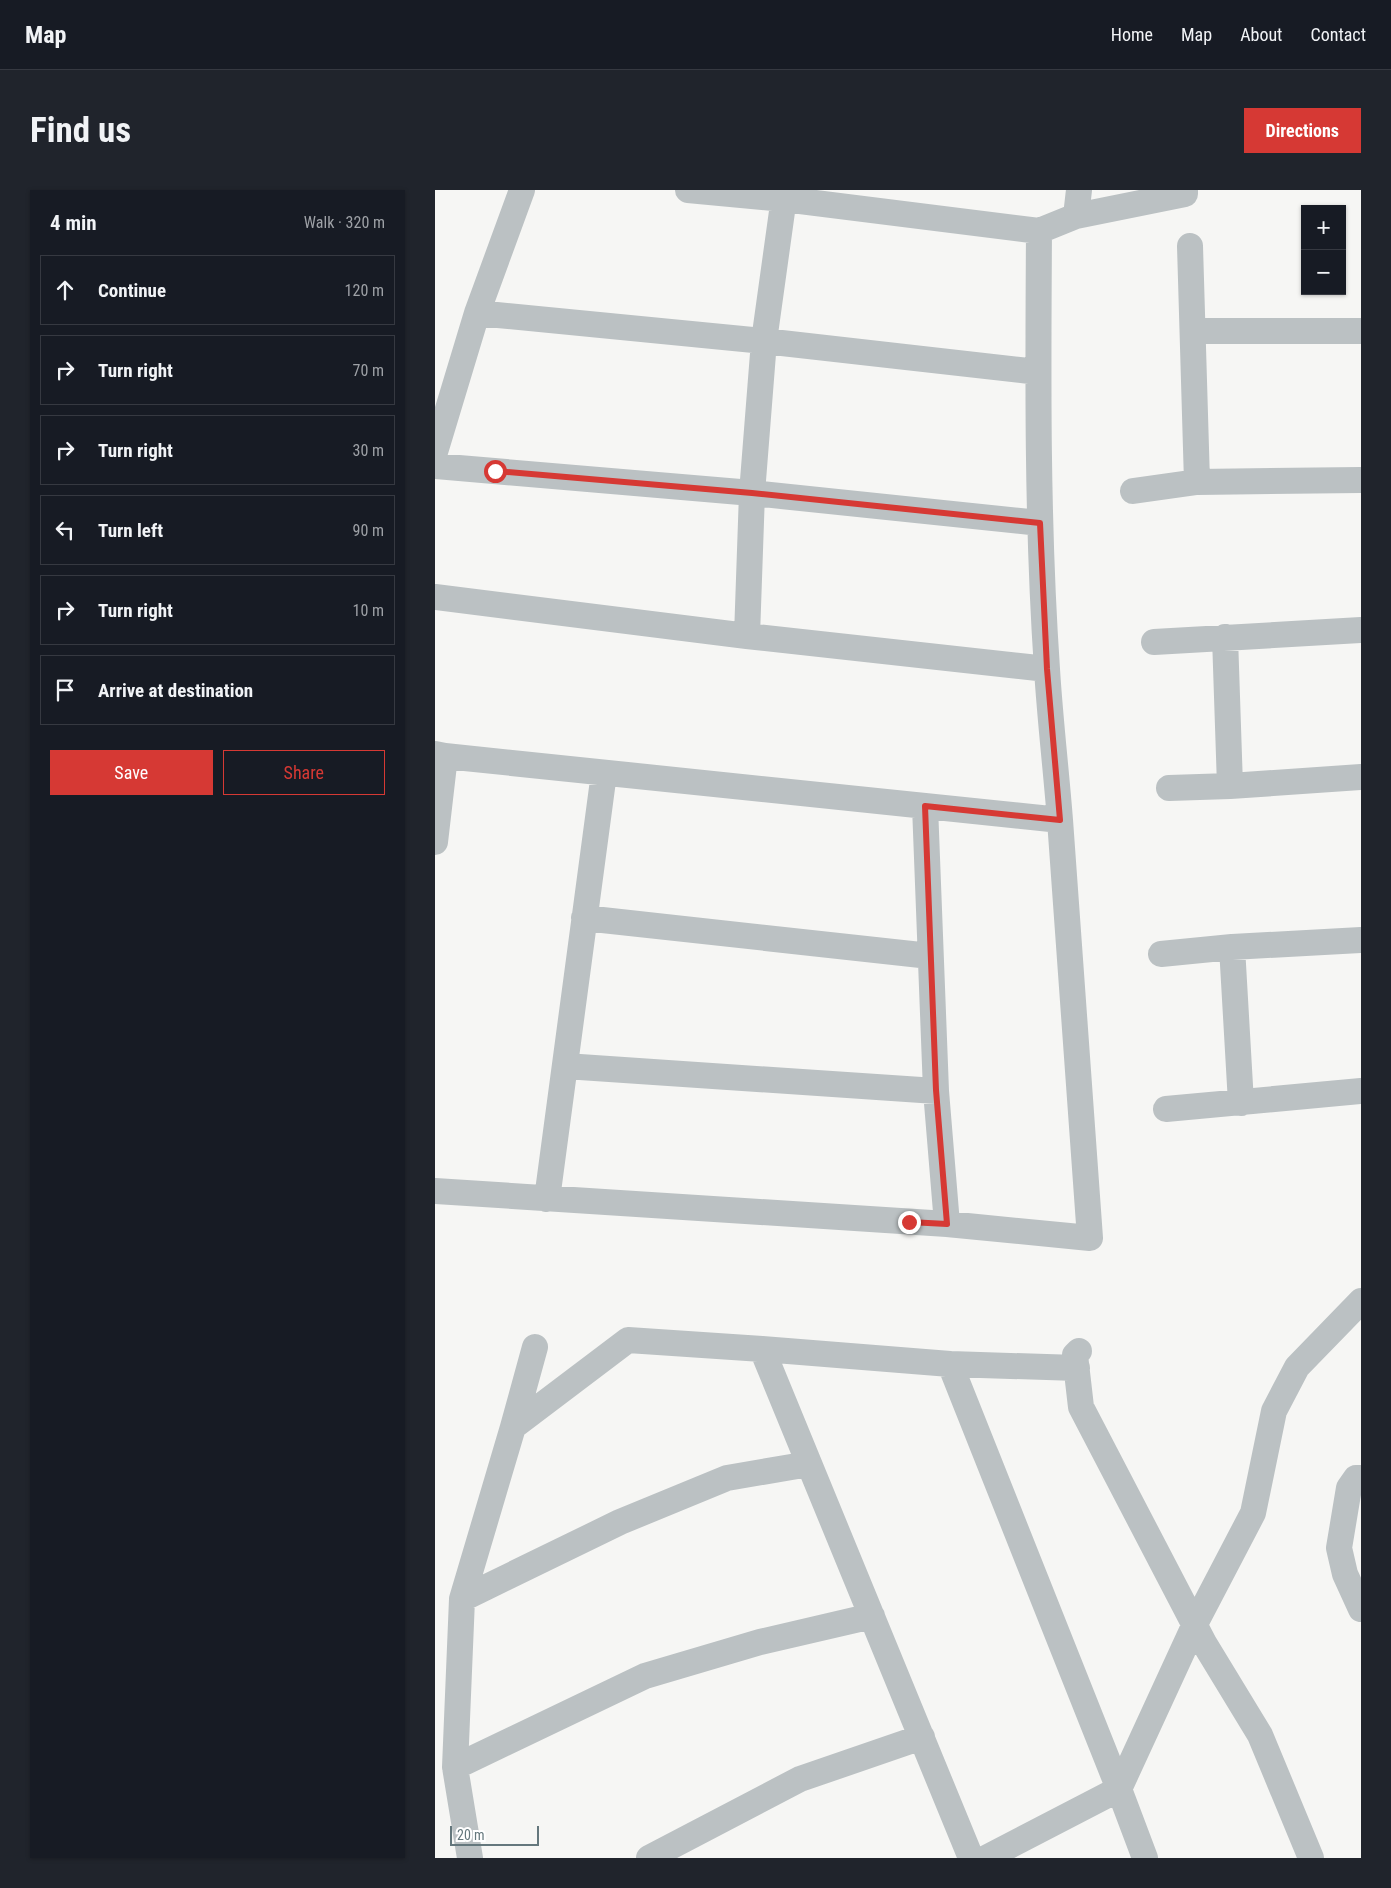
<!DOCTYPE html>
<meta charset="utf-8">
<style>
:root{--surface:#171b24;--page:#20242c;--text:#f1f3f6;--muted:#9ea1a6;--line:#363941;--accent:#d63934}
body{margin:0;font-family:"Roboto Condensed",sans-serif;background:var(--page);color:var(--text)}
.controls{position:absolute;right:15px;top:15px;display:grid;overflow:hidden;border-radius:0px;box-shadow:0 1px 4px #0004}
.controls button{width:45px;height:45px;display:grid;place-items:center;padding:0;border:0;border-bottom:1px solid var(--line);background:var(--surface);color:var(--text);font:25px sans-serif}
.scale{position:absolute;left:15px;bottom:12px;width:89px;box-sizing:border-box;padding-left:5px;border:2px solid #64777c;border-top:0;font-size:14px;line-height:18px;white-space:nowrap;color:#64777c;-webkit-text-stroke:4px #fff;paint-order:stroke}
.stop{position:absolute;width:15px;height:15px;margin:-11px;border:4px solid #d63934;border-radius:50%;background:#fff}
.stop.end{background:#d63934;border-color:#fff;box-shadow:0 1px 5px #0008}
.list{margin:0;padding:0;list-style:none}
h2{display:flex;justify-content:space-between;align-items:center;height:65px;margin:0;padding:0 20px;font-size:21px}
h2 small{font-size:16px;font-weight:400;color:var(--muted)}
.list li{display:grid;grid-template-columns:32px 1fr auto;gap:15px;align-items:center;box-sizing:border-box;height:70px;margin:0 10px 10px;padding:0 10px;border:1px solid var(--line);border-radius:0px}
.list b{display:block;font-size:19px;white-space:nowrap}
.list em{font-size:16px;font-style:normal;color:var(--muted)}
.actions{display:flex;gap:10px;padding:15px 20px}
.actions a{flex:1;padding:11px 0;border:1px solid var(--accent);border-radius:0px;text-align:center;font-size:18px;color:var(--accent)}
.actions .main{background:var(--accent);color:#fff}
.icon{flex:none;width:28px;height:28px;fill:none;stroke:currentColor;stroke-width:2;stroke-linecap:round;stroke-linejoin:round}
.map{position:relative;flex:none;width:926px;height:1668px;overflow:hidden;border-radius:0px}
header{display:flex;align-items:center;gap:30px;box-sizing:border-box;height:70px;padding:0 25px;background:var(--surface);border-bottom:1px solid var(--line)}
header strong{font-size:24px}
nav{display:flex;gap:28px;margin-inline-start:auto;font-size:18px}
.intro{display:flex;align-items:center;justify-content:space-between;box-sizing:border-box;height:120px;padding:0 30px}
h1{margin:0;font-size:35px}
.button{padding:12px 22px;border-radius:0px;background:var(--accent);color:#fff;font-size:18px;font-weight:700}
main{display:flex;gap:30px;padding:0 30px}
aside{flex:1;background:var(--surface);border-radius:0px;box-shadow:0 1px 4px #0004}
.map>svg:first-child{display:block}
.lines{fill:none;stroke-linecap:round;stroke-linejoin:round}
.minor{stroke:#bbc1c3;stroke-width:26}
.route{stroke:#d63934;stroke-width:6}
</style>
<header>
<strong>Map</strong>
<nav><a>Home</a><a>Map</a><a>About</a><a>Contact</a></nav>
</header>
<div class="intro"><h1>Find us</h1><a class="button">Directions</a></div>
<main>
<aside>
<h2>4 min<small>Walk · 320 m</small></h2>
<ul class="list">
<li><svg class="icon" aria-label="ahead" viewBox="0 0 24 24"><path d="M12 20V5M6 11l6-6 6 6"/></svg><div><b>Continue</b></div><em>120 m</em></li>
<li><svg class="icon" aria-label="right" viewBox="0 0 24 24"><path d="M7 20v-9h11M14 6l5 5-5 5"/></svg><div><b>Turn right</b></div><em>70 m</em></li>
<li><svg class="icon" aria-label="right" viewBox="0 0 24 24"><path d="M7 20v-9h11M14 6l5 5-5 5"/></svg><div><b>Turn right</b></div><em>30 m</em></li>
<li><svg class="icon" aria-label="left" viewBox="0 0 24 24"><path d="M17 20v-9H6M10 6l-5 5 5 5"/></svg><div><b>Turn left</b></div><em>90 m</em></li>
<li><svg class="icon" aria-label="right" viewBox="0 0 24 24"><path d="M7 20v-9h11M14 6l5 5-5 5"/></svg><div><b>Turn right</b></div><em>10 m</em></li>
<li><svg class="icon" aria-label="arrive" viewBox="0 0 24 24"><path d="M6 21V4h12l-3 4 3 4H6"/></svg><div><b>Arrive at destination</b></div></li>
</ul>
<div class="actions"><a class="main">Save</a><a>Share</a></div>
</aside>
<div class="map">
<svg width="926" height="1668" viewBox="0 0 926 1668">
<rect width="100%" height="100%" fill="#f6f6f4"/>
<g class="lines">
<!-- minor -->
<path class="minor" d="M253,0L349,9L604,41
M641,26L644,0
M755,56L762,292L926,290
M42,123L329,151L603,182
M758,141H926
M0,262L42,123L87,0
M0,276L317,303L605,333
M698,301L762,292
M0,407L312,446L612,479
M312,446L317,303L329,151L350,0
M790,447L795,596L926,587
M719,452L926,440
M0,564L10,566L0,652
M734,598L795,596
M490,616L501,901L512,1034
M625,630C621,579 615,529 612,479C602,333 603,187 604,41L641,26L750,4V0
M149,728L495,766
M797,757L806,913
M726,764L797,757L926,750
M130,876L501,901
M731,919L926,901
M0,1001L512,1034L655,1048L625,630L10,566
M112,1009L169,583
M644,1161L640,1165L646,1217L769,1453L825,1545L876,1668
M515,1174L642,1178
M78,1237L100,1157
M926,1288H921L914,1298L904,1358L910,1384L926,1419
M27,1409L185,1332L292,1288L374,1274
M20,1577L210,1486L325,1452L437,1426
M35,1668L20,1577L27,1409L78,1237L193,1150L327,1159
M214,1668L365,1589L487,1547
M536,1668L327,1159L515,1174L684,1599L551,1668
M710,1668L684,1599L760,1434L818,1323L839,1221L862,1177L926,1111"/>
</g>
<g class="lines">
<!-- route -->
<path class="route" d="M60,281L317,303L605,333L612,479L625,630L490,616L501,900L512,1034L474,1032"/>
</g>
</svg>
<div class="controls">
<button>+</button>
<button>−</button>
</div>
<div class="scale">20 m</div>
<div class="stop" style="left:60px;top:281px"></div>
<div class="stop end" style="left:474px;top:1032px"></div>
</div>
</main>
